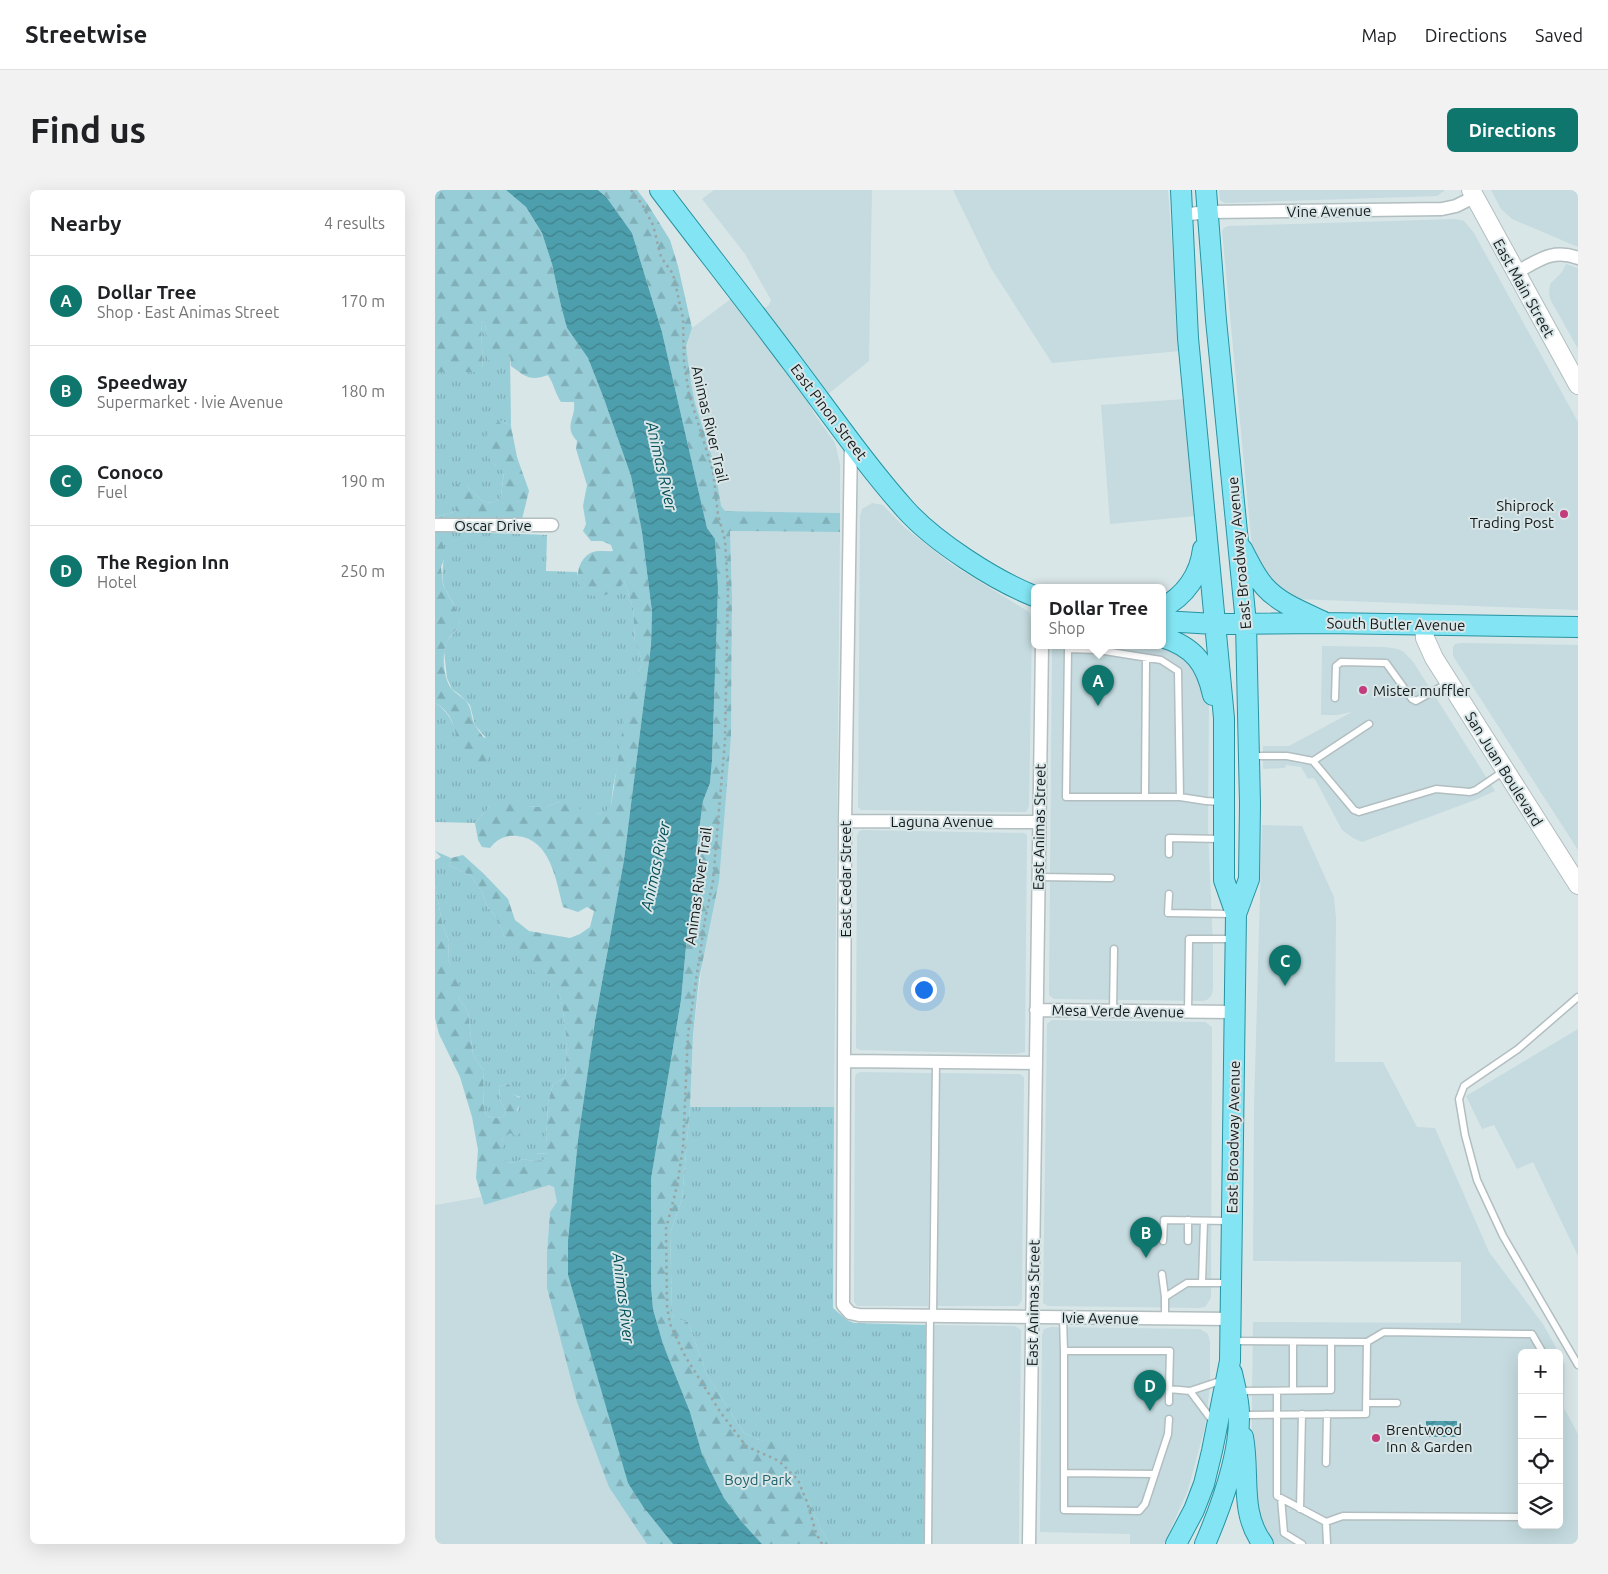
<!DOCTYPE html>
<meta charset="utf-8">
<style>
:root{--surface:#fff;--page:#f2f2f2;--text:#202124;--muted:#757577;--line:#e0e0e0;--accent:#0f766e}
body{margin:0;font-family:Ubuntu,sans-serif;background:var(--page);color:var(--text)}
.controls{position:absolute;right:15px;bottom:15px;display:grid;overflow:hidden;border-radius:8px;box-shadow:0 5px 20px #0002}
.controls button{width:45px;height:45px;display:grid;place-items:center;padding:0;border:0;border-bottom:1px solid var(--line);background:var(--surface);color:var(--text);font:25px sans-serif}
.you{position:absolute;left:488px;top:799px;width:18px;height:18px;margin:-12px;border:4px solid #fff;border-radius:50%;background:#1a73e8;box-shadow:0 0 0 8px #1a73e833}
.badge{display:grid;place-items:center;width:32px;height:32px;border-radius:50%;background:var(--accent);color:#fff;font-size:16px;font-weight:700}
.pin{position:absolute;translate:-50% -41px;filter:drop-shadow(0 1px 2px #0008)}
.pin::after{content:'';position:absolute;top:26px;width:18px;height:15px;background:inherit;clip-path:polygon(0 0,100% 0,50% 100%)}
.popup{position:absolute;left:596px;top:394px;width:135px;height:65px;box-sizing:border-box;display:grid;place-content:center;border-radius:8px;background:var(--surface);filter:drop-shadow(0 1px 4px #0005);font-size:16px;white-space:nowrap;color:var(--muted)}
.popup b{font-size:19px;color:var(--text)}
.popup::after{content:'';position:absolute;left:50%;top:100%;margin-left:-10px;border:10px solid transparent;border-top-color:var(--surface)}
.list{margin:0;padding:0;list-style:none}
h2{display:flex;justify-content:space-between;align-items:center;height:65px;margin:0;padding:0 20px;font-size:21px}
h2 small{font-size:16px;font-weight:400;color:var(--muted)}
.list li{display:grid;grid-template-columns:32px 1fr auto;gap:15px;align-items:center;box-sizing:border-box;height:90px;padding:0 20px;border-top:1px solid var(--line)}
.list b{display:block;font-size:19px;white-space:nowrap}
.list p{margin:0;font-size:16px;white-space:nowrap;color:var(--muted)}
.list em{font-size:16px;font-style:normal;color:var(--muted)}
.icon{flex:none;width:28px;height:28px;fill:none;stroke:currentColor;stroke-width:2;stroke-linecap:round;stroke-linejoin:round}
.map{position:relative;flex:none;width:1143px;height:1354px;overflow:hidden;border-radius:8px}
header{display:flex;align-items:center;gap:30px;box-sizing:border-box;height:70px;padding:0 25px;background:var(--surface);border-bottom:1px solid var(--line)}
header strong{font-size:24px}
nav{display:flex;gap:28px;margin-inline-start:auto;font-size:18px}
.intro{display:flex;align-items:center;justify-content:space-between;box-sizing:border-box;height:120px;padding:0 30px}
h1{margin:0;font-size:35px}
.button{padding:12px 22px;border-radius:8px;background:var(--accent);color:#fff;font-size:18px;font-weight:700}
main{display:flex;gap:30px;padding:0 30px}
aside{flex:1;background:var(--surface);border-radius:8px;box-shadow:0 5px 20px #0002}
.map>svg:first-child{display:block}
.built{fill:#c5dbdf}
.grass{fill:url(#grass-tufts)}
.forest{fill:url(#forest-firs)}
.water{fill:url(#water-waves)}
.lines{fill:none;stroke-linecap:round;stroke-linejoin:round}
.lane-casing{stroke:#b2bec0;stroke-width:9}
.street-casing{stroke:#b2bec0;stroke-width:15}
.secondary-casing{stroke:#b2bec0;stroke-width:20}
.primary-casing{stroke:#2793a2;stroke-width:22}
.path{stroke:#99a4a5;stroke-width:2.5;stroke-dasharray:2.5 4;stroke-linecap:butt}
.lane{stroke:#fff;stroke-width:6}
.street{stroke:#fff;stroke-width:12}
.secondary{stroke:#fff;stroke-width:18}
.primary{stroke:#83e5f3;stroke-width:20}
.poi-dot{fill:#c33c7b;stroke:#d9e6e8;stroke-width:2}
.labels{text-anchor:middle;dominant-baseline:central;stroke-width:4;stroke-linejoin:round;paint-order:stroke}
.street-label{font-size:15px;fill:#15191a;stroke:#d9e6e8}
.poi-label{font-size:15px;fill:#15191a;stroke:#d9e6e8;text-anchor:start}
.park-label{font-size:15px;fill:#1f626c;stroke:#d9e6e8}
.water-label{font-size:16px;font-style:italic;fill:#004e58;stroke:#d9e6e8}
</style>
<header>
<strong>Streetwise</strong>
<nav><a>Map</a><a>Directions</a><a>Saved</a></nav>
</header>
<div class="intro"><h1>Find us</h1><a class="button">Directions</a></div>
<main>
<aside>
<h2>Nearby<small>4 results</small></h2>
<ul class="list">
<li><span class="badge">A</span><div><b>Dollar Tree</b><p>Shop · East Animas Street</p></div><em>170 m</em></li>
<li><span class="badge">B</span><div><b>Speedway</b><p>Supermarket · Ivie Avenue</p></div><em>180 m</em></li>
<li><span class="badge">C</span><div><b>Conoco</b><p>Fuel</p></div><em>190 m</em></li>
<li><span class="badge">D</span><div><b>The Region Inn</b><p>Hotel</p></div><em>250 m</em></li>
</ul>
</aside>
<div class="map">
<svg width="1143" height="1354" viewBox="0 0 1143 1354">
<defs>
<pattern id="grass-tufts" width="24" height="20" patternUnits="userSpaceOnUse" patternTransform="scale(1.25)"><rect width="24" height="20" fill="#96cdd7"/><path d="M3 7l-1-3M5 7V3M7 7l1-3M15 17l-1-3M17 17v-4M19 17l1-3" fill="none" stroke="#80afb8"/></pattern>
<pattern id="forest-firs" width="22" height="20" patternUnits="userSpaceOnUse" patternTransform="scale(1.25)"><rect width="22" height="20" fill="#96cdd7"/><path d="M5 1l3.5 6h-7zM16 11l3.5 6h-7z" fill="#80afb8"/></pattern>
<pattern id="water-waves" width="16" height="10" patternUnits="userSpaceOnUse" patternTransform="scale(1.25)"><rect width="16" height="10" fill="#4d9fad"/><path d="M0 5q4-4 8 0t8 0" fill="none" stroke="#3f818c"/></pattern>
</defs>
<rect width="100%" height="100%" fill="#d9e6e8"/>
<!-- built -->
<path class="built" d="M279,0H437L434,171L392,205L327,120L334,115L336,110L324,89L310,64L267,9Z
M518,0H733L745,161L617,173L556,78Z
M784,0H1010L1002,6L790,13L785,10Z
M1056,0H1143V57L1077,29L1066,19Z
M1020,29L1029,31L1039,43L1143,232V420L861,409L831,392L817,358L787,41L789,38L793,36Z
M1131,74L1143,78V159L1115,109L1114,103L1115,94L1127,82Z
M297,108L368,202L380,225L400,253L405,274V323L289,321L285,316L279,273L260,213L256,193L251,156L257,138Z
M750,209L761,326L675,334L666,215Z
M437,313L448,315L469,337L516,374L594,422L597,433L594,616L591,622L426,620L423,617L425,326L427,319Z
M295,341L405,342L399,917H255L258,845L296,546L297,408Z
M1026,453L1143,455V660L1018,466V457L1020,454Z
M617,455H727L753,465L774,514L773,640L778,756V800L776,806L772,810L768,811L619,809L614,805Z
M887,456L949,457L963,459L969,462L979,473L1060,601L1040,610L927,652L918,648L907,640L880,589L877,588L873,589L866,577L851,575L850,578L828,579V556H854L917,522L902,525H886Z
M827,635L867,636L899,707L901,728L900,872H948L982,937L1000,938L1054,1062L1108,1134L1124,1163H1087V1335H1124V1164L1130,1175L1129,1218L1143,1244V1354H836L824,1333L816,1293L818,1132L1026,1133V1072L818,1071L819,917Z
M427,640L589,643L592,645L590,862L579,864L425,860L421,858L422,646L424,641Z
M617,830L770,832L777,837L776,1108L770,1117L764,1118L613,1116L608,1113L612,834Z
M1143,839V1066L1098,972L1082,979L1059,935L1047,939L1031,906Z
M425,882L497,883L493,1116H422L419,1112L420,887L421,884Z
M504,883L585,884L589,887L587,1110L583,1116H502Z
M114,994L119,997L122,1006V1013L115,1022L112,1062L212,1354H0V1015L46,1007L49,1015Z
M496,1135L580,1136L586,1140L584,1354H497Z
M616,1137L765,1139L773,1144L775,1152V1196L770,1237L753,1300L729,1354H695V1344L605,1342L607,1145L609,1139Z"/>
<!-- grass -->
<path class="grass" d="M46,131L50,133L54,170L62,173L75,166L76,236L67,231L57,270L60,275L69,281L66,307L60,312L50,313L32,297L22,313V321L0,327V182H48Z
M0,341L112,345L111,381L142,382L146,399L189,391L198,418L200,453L208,473L203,482L178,597L176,616L173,621L160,625H146L124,612L110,617L55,616L40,633L0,632V513C12,520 17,531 22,543L51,548L40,535L35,515L25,505L17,499L12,488L9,461L12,451L25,435C24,425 20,416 14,406C12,401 8,397 8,392C5,374 16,358 0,344Z
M0,661L16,668L14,675L36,686L47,702L52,716L62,728L69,746L115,793L123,798C131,827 133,858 130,888L118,894L113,913L111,955L100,964L114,963L109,970L98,971L88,969L81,972L73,973L65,962L68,948C80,938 84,923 85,907L76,904L78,899L73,894L64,896L65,910L71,922L67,927L59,928L52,926L49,919L48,901L49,881L38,865L33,822L23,807L21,786L13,770L14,751L7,732L0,695V670L6,667Z
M255,917H399L398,1118L412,1130L419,1133L492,1135L490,1354H395L385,1338L349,1252L324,1250L309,1243L272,1185L253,1132L239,1129L237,1118L235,1044L247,1009Z"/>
<!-- forest -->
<path class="forest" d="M0,0H71L91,17L107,43L117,74L126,116L132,138L153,168L169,209L196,286L207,342L217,422L216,455L189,670L160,831L143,950L133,1050V1085L171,1213L209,1318L238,1354H212L174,1297L142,1212L112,1098V1062L115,1022L122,1012L119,997L114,995L49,1015L41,988L43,960L37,927L25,887L4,844L0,828V695L7,732L14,751L13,770L21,785L25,801L23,807L33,822L38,865L49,881L48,901L49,919L52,926L59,928L67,927L71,922L65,910L64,896L73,894L79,899L77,904L93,912L84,916L82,920L86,926L80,933L86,937L87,942L81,946L75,943L68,948L66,962L73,973L81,972L88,969L98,971L108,970L113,963L99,964L101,958L111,955L113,913L118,894L130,888C133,858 131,827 123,799L87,773L69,746L62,728L52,716L47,702L36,686L14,675L16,668L28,665L48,683L73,709L80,730L94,741L135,748L145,744L155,737L159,721L152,717L143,722L128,717C121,691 116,649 82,646C70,645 62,649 55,658L47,657L43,650L40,633L55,616L72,609L96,617H110L124,612L143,615L147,625C158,625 170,625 176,616L192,510L197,493L208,473L200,453L198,418L189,391C187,394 185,398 182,400C173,406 153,410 146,399C139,386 144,367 158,362C164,360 172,362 178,361L176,355L167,351H156L148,341L151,334L148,316L152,295L141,259L142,251C128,236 141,229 139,212H126C120,203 119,194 113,185C95,192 90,186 76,176L75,166L62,174L53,170L50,133L46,131L48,182H0Z
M163,0H202L212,13L235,50L243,76L257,138L251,156L256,193L260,213L279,273L286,316L290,321L405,323V342L295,341L297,408L296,546L284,691L264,789L258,845L255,917L247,1009L235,1044L237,1118L239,1128L253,1132L272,1185L309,1243L324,1250L349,1251L385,1338L395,1354H327L306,1331L289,1308L267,1264L255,1222L228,1154L218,1119L216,1096V989L246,810L253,735L262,709L264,687L261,662L268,611L275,593L277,570L283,398L280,349L272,338L227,142L197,43L172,8Z
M67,231L76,236L82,267L94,301L87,329L0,330V327L22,321V313L15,310L18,299L22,294L32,297L50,313L60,312L66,307L69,282C62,277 52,269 51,260C48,247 54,234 67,231Z
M0,344L7,350L9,358L10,367L6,377L8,395L24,425L25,436C21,440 16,444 13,450C6,462 8,487 16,498C20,504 29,507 33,514C37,520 36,529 40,535C49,550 59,555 52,573L43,575C38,571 32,567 28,561C18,544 22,525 0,513Z"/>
<!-- water -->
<path class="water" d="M71,0H163L172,8L197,43L227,142L272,338L280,349L283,398L277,570L275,593L268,611L261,662L264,687L262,709L253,735L246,810L216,989V1096L218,1119L228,1154L255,1222L267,1264L289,1308L306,1331L327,1354H238L209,1318L193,1293L133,1085V1050L143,950L160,831L189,670L216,455L217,422L207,342L196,286L169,209L153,168L132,138L126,116L117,74L107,43L91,17Z
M991,1231H1022V1247H991Z"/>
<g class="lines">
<defs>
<path id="lane" d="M900,508L901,476L906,472L951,473L977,509L981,511L1013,493
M818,566H852L878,571L919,620L924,622L1001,599L1035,602L1041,600L1069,581
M878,571L934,534
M710,606L711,468
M745,607H631L633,459L663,460L726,470L743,481L745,607L771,611L786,612
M734,664V648L787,649
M603,687L676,688
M734,704L733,723L798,724
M1143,807L1083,859L1029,896L1024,909L1030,945L1042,990L1068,1046L1143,1175
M678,821L679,759
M753,822L754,749H799
M769,1031L767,1093H794
M728,1051L729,1030L793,1031
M753,1051V1030
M727,1084L730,1107V1129
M730,1107L752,1093H767
M498,1126L501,872
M628,1127L629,1161H735L734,1199L755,1201
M797,1151L932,1152L931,1224L808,1225
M858,1152V1200
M932,1152L949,1142L1097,1144L1108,1163
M629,1161V1320L704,1321L710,1314L733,1244L734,1229
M803,1201L896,1200V1152
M842,1201V1306L891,1332L892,1354
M734,1212V1199
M931,1213H962
M779,1233L755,1201L788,1190
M891,1273L892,1224
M629,1283L720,1284
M846,1308L849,1343L867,1354
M865,1319L867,1224
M891,1332L908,1326L1087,1327
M493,1354L495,1126"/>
<path id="street" d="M746,25L772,22L1007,19L1021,16L1039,7
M1080,83C1103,71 1117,58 1143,68
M416,252L410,631L408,1115L415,1123L424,1125L796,1129
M0,335H117
M410,631L604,632
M601,820L800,822
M409,871L601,873
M594,1354L607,455"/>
<path id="secondary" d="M1036,0L1143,195
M989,435L990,448L999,468L1143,695"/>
<path id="primary" d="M225,0C269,58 314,115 358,174C395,223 430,274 471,320C500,352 559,390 599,406
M746,0L753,148L789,528V690L801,724
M807,359C814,372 820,386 830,397C844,413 868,422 887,431
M727,418C750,406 765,385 768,359
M727,431L780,434L891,433L1143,437
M727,447C759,457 771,473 778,505
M808,1247C815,1283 804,1323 828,1354
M741,1354L759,1320L769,1294L777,1261L795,1171L801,724L814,689L815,614L811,433L781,130L771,0
M770,1354C785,1319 804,1267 804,1228C805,1213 800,1197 797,1183"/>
</defs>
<!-- lane casing -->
<use href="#lane" class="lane-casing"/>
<!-- street casing -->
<use href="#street" class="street-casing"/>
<!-- secondary casing -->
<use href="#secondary" class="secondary-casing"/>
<!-- primary casing -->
<use href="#primary" class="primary-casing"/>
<!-- path -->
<path class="path" d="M196,0L207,14L218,35L226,67L238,84L248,128L249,172L254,204L278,281L283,325L290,350L293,399L290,550L278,691L270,730L253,844L248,958L242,996L231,1039L232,1116L235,1134L250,1166L286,1223L311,1256L344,1271L363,1290L372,1312L381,1343L387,1354"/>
<!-- lane -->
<use href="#lane" class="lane"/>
<!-- street -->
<use href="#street" class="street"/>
<!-- secondary -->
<use href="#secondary" class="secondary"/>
<!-- primary -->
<use href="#primary" class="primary"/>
</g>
<!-- markers -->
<g class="poi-dot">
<circle cx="1129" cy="324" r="5"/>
<circle cx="928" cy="500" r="5"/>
<circle cx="941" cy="1248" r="5"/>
</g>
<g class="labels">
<!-- street labels -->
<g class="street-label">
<text transform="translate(894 21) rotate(-1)">Vine Avenue</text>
<text transform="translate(1089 98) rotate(61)">East Main Street</text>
<text transform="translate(394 222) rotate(53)">East Pinon Street</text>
<text transform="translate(275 234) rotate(77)">Animas River Trail</text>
<text x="58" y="335">Oscar Drive</text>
<text transform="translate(804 363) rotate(-95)">East Broadway Avenue</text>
<text transform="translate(961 434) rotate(1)">South Butler Avenue</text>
<text transform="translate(1069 579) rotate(58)">San Juan Boulevard</text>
<text x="507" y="631">Laguna Avenue</text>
<text transform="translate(604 637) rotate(-89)">East Animas Street</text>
<text transform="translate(410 689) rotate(-90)">East Cedar Street</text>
<text transform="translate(263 696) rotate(-82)">Animas River Trail</text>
<text transform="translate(683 821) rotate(1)">Mesa Verde Avenue</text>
<text transform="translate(798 947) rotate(-89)">East Broadway Avenue</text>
<text transform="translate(598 1113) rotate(-89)">East Animas Street</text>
<text transform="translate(665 1128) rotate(1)">Ivie Avenue</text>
</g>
<!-- poi labels -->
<g class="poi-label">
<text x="1119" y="315" text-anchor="end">Shiprock<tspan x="1119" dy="17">Trading Post</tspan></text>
<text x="938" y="500">Mister muffler</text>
<text x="951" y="1239">Brentwood<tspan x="951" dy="17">Inn &amp; Garden</tspan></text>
</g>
<!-- park labels -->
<g class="park-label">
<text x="323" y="1289">Boyd Park</text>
</g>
<!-- water labels -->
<g class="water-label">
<text transform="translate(227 276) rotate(77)">Animas River</text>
<text transform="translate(220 676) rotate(-78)">Animas River</text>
<text transform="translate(189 1108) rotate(83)">Animas River</text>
</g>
</g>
</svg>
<div class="controls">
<button>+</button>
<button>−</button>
<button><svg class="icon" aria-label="locate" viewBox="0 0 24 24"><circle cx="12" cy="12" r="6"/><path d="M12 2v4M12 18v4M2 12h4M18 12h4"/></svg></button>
<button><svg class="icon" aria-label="layers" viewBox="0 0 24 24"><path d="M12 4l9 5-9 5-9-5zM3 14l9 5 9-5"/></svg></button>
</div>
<div class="you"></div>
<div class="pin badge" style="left:663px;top:516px">A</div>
<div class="popup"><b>Dollar Tree</b>Shop</div>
<div class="pin badge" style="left:711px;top:1068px">B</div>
<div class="pin badge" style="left:850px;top:796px">C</div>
<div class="pin badge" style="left:715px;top:1221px">D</div>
</div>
</main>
